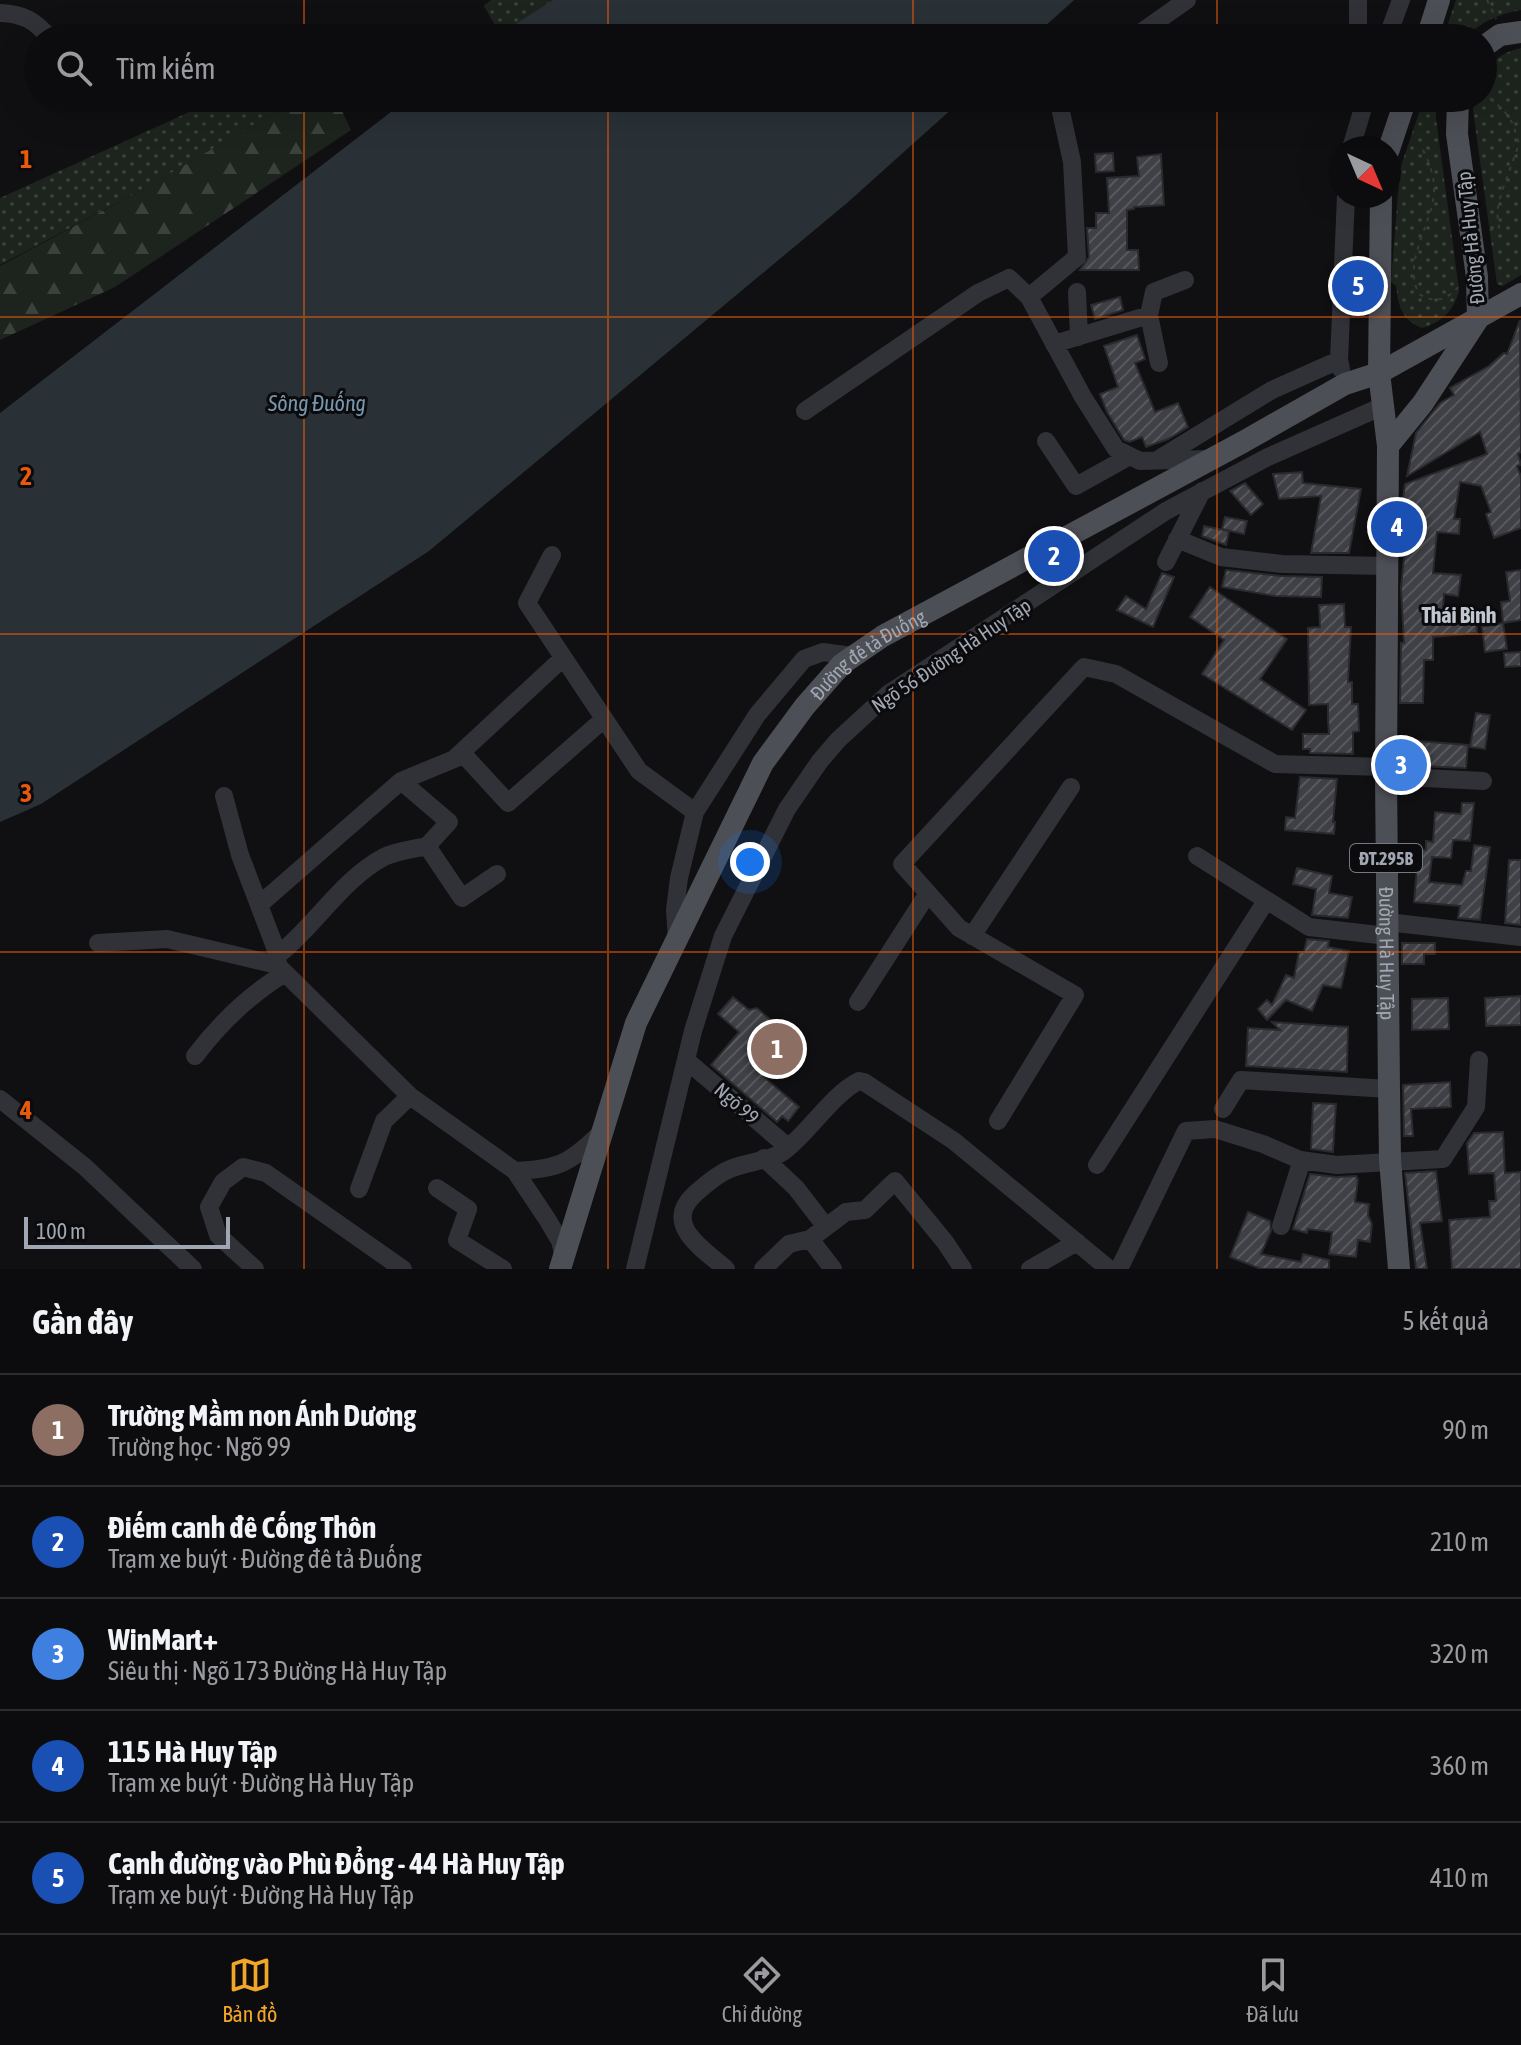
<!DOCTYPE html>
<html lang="vi">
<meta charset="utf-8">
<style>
:root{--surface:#0c0c0e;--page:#1a1a1c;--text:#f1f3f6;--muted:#9a9b9e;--line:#2c2c2e;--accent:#f1a629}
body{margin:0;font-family:"Asap Condensed",sans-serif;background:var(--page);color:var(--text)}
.compass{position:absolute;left:1329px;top:136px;width:72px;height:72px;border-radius:50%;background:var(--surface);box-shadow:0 8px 32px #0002;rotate:136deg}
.scale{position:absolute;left:24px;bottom:20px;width:206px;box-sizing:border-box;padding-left:8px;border:4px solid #a1a7b2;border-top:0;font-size:22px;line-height:28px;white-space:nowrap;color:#a1a7b2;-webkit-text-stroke:6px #0b0b0d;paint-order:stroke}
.you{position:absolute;left:750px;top:862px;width:28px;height:28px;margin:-20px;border:6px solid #fff;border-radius:50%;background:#1a73e8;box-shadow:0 0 0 12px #1a73e833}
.badge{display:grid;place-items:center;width:52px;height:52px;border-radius:50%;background:var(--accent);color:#fff;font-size:26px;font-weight:700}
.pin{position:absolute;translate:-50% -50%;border:4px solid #fff;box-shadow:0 2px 8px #0006}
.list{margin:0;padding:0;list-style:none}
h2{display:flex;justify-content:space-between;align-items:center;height:104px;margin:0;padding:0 32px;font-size:34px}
h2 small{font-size:26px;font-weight:400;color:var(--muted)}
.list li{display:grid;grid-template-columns:52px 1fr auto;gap:24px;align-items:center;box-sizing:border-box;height:112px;padding:0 32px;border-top:2px solid var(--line)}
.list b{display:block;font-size:30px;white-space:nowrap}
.list p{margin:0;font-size:26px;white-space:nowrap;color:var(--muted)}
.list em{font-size:26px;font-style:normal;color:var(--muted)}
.icon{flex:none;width:44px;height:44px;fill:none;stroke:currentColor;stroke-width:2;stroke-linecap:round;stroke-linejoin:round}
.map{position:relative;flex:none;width:1521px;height:1269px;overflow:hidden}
.search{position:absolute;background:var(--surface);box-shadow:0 8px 32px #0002;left:24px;right:24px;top:24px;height:88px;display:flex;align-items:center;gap:20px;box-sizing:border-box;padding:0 28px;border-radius:44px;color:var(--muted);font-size:30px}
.sheet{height:664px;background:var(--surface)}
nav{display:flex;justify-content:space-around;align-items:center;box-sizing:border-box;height:112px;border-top:2px solid var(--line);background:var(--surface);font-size:22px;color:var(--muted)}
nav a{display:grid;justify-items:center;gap:4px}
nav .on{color:var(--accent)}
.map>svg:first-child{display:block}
.grass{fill:url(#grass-dots)}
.forest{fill:url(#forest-firs)}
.water{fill:#293137}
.building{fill:url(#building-hatch);stroke:#2a2a2e;stroke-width:2}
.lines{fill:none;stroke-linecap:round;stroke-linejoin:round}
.path{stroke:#37393e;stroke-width:2;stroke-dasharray:4 6;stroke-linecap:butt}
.minor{stroke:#313237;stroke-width:18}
.major{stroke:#4d4f56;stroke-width:22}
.grid{fill:none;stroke:#e8590c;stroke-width:2;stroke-opacity:0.55}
.labels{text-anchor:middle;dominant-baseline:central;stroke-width:6;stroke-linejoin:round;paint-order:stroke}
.shield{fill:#0b0b0d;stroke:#747880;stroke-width:2}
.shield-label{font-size:18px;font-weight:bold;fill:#a1a7b2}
.street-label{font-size:20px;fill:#a1a7b2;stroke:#0b0b0d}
.water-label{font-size:22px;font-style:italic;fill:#7797ae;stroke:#0b0b0d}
.neighbourhood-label{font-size:22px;font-weight:bold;fill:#c2c6cf;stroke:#0b0b0d}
.grid-label{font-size:26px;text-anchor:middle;font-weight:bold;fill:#e8590c;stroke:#0b0b0d;stroke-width:6;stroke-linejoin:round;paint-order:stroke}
</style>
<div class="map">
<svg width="1521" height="1269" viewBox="0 0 1521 1269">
<defs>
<pattern id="grass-dots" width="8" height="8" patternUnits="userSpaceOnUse" patternTransform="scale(2)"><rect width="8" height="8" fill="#1d241d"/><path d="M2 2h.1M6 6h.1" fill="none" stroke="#3b413b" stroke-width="1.8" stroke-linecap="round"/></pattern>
<pattern id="forest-firs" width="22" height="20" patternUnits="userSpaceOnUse" patternTransform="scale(2)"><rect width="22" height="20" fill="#1d241d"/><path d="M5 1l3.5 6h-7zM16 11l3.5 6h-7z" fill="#3b413b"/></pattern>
<pattern id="building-hatch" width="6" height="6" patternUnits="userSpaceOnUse" patternTransform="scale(2)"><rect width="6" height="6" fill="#3f4045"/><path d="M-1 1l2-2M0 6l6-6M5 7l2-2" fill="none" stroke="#58595d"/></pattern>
</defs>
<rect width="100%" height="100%" fill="#101012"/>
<!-- grass -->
<path class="grass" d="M491,0H553L500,34L484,6Z
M1456,0H1521V10C1498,14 1481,22 1464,38H1443Z
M1521,48V275L1503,286L1497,284L1473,110L1474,98H1483C1483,70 1492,55 1521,48Z
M220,98H300L147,187L0,265V198Z
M1424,98H1436V118L1459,290C1455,310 1441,323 1422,328C1401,319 1399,307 1396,286L1391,282L1400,169Z"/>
<!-- forest -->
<path class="forest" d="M300,98H336L351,130L115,287L0,340V266L147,187Z"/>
<!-- water -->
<path class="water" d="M553,0H1074L1032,38H493Z
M409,98H964L847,203L429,551L41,804L0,822V413Z"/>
<!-- building -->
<path class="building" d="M1113,153L1114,171L1096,172L1095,154Z
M1161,154L1164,205L1134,207V209L1127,210V250H1138L1139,270H1080L1089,257L1087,228H1096V213H1109L1107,178L1139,176L1137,157Z
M1120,297L1123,310L1095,319L1091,305Z
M1520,320L1521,452L1518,454L1521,465L1517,466L1521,477V528L1494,538L1486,514L1491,512L1481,486L1460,482L1454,519H1460L1459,534L1437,532L1433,573L1461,575L1458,596L1444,594L1442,620L1476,618L1477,633L1433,637V660H1424L1423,703H1400L1401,643H1404L1401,588L1409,507L1402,506L1405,484L1487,454L1480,432L1407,476L1416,433L1440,403L1454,395L1450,388L1489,366L1504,353L1507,354Z
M1137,335L1145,359L1135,363L1155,412L1178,403L1188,427L1168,439L1146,447L1142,437L1129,442L1124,440L1107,412L1100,394L1118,387L1104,346Z
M1302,472L1303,483L1361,489L1349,553H1311L1321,496L1279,499L1273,474Z
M1245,483L1263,504L1251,515L1230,491Z
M1225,517L1247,521L1244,534L1222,529Z
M1204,526L1229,531L1226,545L1202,536Z
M1226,570L1281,576L1322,577L1321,597L1275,596L1222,587Z
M1521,570V620L1503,623L1501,602L1510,601L1506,572Z
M1162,573L1174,577L1153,627L1117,610L1126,596L1146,609Z
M1210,587L1287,639L1260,679L1306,710L1292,730L1202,674L1224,640L1190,617Z
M1344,604L1345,627H1351L1348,682H1352V704H1358L1359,731L1353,732V754L1310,753V749H1303V734H1329L1328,721V704L1309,705L1308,628L1320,627L1319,605Z
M1503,623L1507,649L1485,652L1482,627Z
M1521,652V666L1505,667L1504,653Z
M1476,713L1490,715L1485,749L1470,747Z
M1418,741L1468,745L1466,768L1417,766Z
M1300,777L1337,779L1333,822H1335L1334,834L1285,830L1286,817L1295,818Z
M1462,803H1474L1470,841L1453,840L1451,858L1432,857L1429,882L1462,885L1466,871H1471L1474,845L1490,847L1480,920L1458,918L1460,906L1414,902L1417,868L1405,867L1406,848L1426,850V841L1433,842L1435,812L1461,814Z
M1509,860H1521V925L1505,923Z
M1297,868L1332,876L1329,893L1352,897L1348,918L1312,915L1316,889L1293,884Z
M1307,939L1329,941L1328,947L1349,951L1341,988L1323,985L1312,1011L1286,1000L1267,1020L1258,1009L1267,1000L1272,1005L1286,975L1294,978L1299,952H1304Z
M1402,943H1435V954H1424V964H1402Z
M1521,996V1025L1486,1026L1485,998Z
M733,997L749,1010L757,1008L795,1042L764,1077L799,1107L788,1121L782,1116L777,1122L711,1065L739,1032L718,1014Z
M1448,998L1449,1029L1412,1030V999Z
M1272,1022L1348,1027L1347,1072L1246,1066L1248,1028L1280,1030Z
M1450,1082L1451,1107L1411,1109L1413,1136H1404L1403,1085Z
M1313,1103L1336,1104L1333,1152L1311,1149Z
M1503,1132L1505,1173L1521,1172V1269H1452L1449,1220L1490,1217L1489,1201H1496L1494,1173L1469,1174L1467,1143L1474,1133Z
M1436,1171L1442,1221L1420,1223L1427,1269H1416L1405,1173Z
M1310,1174L1336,1177L1356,1176L1358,1180L1355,1202L1369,1204L1368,1215L1372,1224L1370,1242L1358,1240L1356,1257L1329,1254L1332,1232L1308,1229L1307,1233L1293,1229Z
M1248,1212L1270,1221L1271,1231L1261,1254L1301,1262L1303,1254L1329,1260V1269H1261L1230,1257Z"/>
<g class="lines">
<!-- path -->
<path class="path" d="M1487,0L1496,19
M1483,91L1505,112L1513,124L1519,144L1501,194L1497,212L1499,228L1490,230
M1423,150C1429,162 1435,177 1434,192C1432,226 1402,261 1419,294C1436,305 1448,299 1460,285"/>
<!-- minor -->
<path class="minor" d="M0,13C24,14 34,20 50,38
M1133,38L1187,0
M1358,38V0
M1387,38L1401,0
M1351,148L1366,98
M1077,292L1079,337
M1029,297L1077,257L1072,162L1058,98
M1149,315L1154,292L1185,280
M1054,344L1149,315L1159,363
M1341,369L1339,360L1346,196
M805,411L978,293L1009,278L1029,297L1083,397L1116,449L1140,461L1209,459
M1046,441L1076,486L1130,456
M1159,459L1272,390L1339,360
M1177,539L1221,557L1282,564L1387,566
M552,555L527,603L639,771L695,812
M1166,562L1202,491
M454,759L563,658
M1386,776L1483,781
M401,781L449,822L427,846L462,898L497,874
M224,796L240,855L278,955L277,965L410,1096L515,1171L547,1219L560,1241L564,1257
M1197,856L1309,927L1387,936
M259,905L401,781L464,755L508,803L604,719
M1387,922L1521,937
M972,936L1071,787
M677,941L675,910L679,878L695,812L757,715L804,659L823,652L852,656
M98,943L167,939L277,965
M278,955C316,925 341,880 384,857C396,851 414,849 427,846
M858,1002L928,893
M195,1056C220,1023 249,995 285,973
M686,1060L788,1147
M0,1099L85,1167L193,1269
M1223,1109L1241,1080L1389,1089
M998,1121L1075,995L959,928L902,864L1084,667L1116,674L1275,764L1386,767
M764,1158L796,1188L826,1227
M1097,1165L1266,901
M515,1171C562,1169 570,1162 603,1131
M437,1188L468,1209L457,1240L503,1269
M359,1189L384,1121L410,1096
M1281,1226L1302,1160
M810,1239L846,1212L865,1210L895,1181L945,1242L963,1269
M255,1269L218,1235L209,1207L223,1182L243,1167L266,1173L403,1269
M635,1269L693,1031L723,936L787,809L820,761L838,740L888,694L1166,511L1268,457L1383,406
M726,1269C703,1249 661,1224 696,1193C706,1184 718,1174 730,1169C746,1162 769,1161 783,1152C809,1133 831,1095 859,1081L864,1082L954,1141L1109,1269
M763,1269L789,1244L810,1239L833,1269
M1030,1269L1077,1242
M1119,1269L1186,1131L1215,1129L1263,1144L1300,1160L1337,1165L1443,1159L1476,1107L1479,1060"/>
<!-- major -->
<g class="major">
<path d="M1427,38L1439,0"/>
<path d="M1483,47L1500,35L1521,32"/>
<path d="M1389,149L1406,98"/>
<path id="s1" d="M1381,196L1379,373L1388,446L1386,776L1389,1089L1390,1160L1399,1269"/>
<path d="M1388,446L1423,403L1478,319L1477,277L1457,134L1458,98"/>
<path id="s2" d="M560,1269L636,1023L763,763L805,706L842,664L883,636L1243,442L1345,384L1379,373L1521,294"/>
</g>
</g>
<!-- grid -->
<path class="grid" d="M304,0V38M608,0V38M913,0V38M1217,0V38M304,98V1269M608,98V1269M913,98V1269M1217,98V1269M0,317H1521M0,634H1521M0,952H1521"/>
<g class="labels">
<!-- shield labels -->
<rect class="shield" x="1350" y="844" width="72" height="28" rx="6"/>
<g class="shield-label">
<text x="1386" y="858">ĐT.295B</text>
</g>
<!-- street labels -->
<g class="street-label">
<text transform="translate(1470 238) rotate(-96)">Đường Hà Huy Tập</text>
<text transform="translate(951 655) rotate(-34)">Ngõ 56 Đường Hà Huy Tập</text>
<text stroke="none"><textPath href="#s2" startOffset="700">Đường đê tả Đuống</textPath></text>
<text stroke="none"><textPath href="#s1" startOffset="758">Đường Hà Huy Tập</textPath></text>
<text transform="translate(737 1103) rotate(41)">Ngõ 99</text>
</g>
<!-- water labels -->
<g class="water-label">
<text x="317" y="403">Sông Đuống</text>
</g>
<!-- neighbourhood labels -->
<g class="neighbourhood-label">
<text x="1459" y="615">Thái Bình</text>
</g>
</g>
<g class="grid-label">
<text x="26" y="168">1</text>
<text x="26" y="485">2</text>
<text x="26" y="802">3</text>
<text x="26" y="1119">4</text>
</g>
</svg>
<svg class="compass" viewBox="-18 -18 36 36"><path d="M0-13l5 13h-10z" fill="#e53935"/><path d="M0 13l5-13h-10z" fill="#9a9b9e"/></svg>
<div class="scale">100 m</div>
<div class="you"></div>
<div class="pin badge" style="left:777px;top:1049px;background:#8d6e63">1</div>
<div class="pin badge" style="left:1054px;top:556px;background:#1a4fb4">2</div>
<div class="pin badge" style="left:1401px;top:765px;background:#3f7fe0">3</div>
<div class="pin badge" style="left:1397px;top:527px;background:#1a4fb4">4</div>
<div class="pin badge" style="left:1358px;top:286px;background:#1a4fb4">5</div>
<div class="search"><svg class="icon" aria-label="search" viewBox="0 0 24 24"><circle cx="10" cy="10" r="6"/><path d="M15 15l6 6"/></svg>Tìm kiếm</div>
</div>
<section class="sheet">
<h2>Gần đây<small>5 kết quả</small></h2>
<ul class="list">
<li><span class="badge" style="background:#8d6e63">1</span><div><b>Trường Mầm non Ánh Dương</b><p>Trường học · Ngõ 99</p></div><em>90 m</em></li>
<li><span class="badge" style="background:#1a4fb4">2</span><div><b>Điếm canh đê Cống Thôn</b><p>Trạm xe buýt · Đường đê tả Đuống</p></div><em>210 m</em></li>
<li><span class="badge" style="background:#3f7fe0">3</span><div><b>WinMart+</b><p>Siêu thị · Ngõ 173 Đường Hà Huy Tập</p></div><em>320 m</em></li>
<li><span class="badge" style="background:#1a4fb4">4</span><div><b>115 Hà Huy Tập</b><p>Trạm xe buýt · Đường Hà Huy Tập</p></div><em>360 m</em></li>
<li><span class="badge" style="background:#1a4fb4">5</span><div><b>Cạnh đường vào Phù Đổng - 44 Hà Huy Tập</b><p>Trạm xe buýt · Đường Hà Huy Tập</p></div><em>410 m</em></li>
</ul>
</section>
<nav>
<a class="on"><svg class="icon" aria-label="map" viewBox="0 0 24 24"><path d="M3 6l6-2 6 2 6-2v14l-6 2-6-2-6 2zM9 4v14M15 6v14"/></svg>Bản đồ</a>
<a><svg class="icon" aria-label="directions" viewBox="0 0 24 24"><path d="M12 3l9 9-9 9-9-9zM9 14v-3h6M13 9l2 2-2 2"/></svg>Chỉ đường</a>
<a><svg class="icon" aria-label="saved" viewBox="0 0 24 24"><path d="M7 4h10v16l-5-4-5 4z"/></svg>Đã lưu</a>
</nav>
